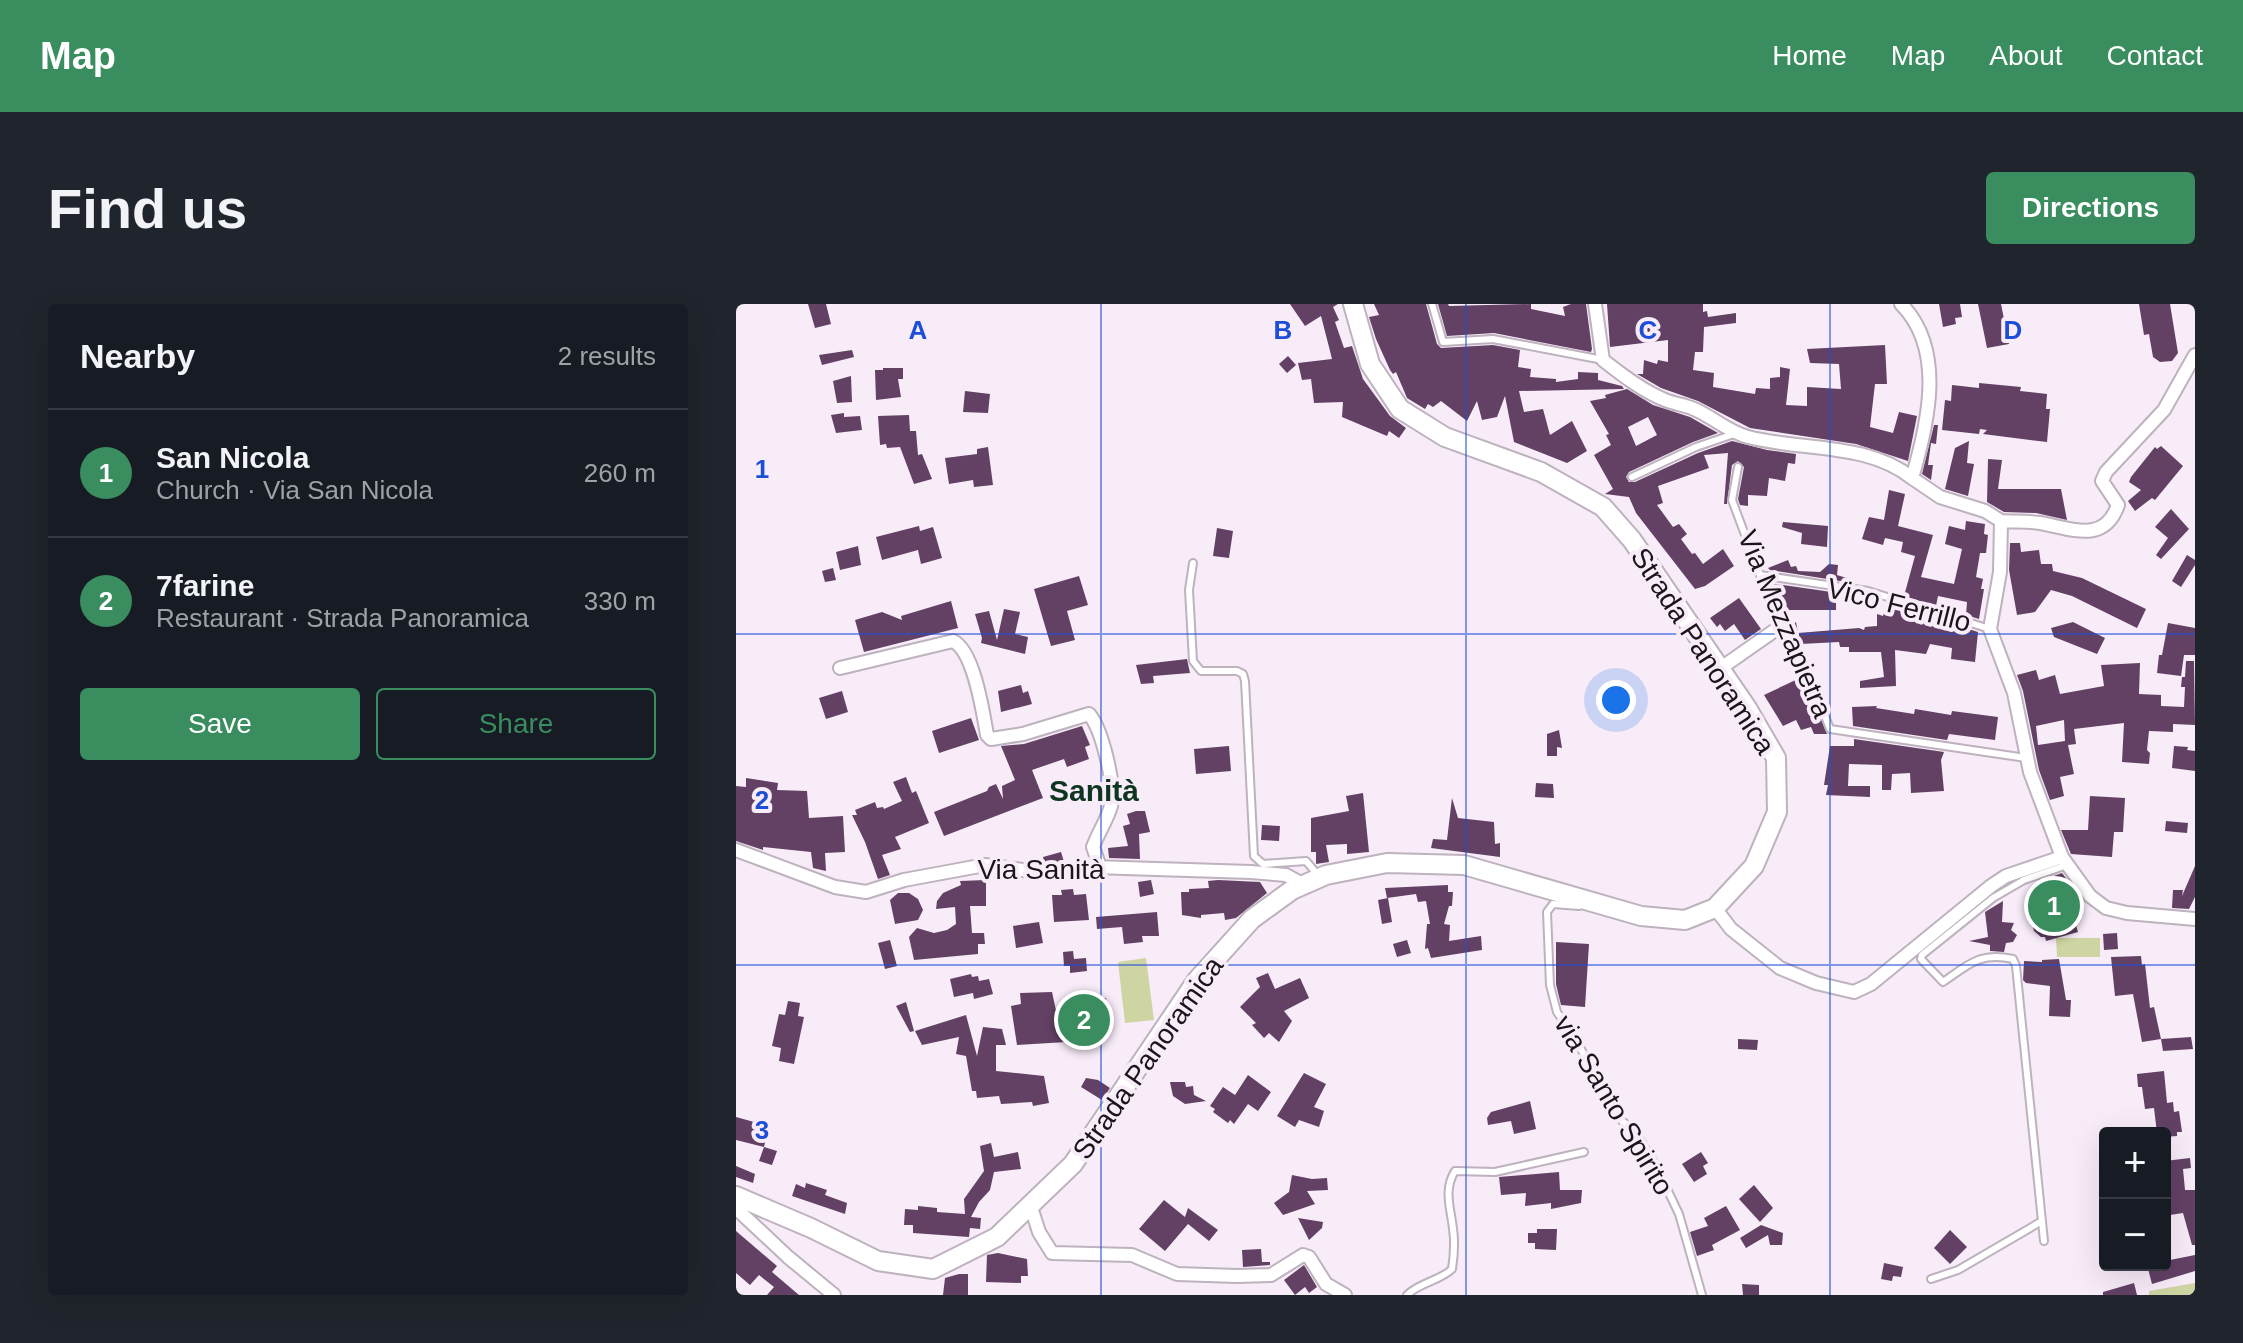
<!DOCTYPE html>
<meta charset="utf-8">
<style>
:root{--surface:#171b24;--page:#20242c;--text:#f1f3f6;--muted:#9ea1a6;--line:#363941;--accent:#3a8d5f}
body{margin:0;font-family:Arial,sans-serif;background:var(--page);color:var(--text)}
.controls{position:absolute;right:24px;bottom:24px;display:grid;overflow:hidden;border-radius:8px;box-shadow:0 8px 32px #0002}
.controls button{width:72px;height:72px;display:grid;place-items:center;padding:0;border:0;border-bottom:2px solid var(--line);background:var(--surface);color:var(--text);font:40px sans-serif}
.you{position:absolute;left:880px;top:396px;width:28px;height:28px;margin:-20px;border:6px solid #fff;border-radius:50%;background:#1a73e8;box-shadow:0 0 0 12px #1a73e833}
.badge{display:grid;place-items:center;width:52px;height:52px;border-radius:50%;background:var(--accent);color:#fff;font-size:26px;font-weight:700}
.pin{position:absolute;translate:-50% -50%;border:4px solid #fff;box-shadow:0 2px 8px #0006}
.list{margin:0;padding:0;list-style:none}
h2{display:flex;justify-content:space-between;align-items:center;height:104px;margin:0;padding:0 32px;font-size:34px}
h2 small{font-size:26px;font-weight:400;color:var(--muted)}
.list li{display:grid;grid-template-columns:52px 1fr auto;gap:24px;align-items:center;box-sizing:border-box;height:128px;padding:0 32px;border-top:2px solid var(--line)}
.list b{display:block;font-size:30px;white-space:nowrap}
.list p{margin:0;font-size:26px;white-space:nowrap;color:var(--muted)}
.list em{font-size:26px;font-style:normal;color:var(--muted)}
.actions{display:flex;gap:16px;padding:24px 32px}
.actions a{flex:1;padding:18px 0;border:2px solid var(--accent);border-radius:8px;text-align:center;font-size:28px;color:var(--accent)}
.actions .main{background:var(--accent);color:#fff}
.map{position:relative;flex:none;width:1459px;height:991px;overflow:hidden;border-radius:8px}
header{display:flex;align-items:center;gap:48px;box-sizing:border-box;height:112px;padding:0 40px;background:var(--accent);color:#fff}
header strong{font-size:38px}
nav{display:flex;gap:44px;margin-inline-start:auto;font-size:28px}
.intro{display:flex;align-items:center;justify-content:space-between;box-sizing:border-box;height:192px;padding:0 48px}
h1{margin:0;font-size:56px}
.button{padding:20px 36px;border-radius:8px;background:var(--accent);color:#fff;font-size:28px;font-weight:700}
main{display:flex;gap:48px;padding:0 48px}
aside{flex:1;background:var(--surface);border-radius:8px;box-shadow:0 8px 32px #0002}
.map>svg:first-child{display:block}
.green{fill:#cfd4a3}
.building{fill:#624165;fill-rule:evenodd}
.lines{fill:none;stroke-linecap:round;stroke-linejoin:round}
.lane-casing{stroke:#bdb2be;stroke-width:10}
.street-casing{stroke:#bdb2be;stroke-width:16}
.secondary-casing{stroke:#bdb2be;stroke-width:22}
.lane{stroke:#fff;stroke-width:6}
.street{stroke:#fff;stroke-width:12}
.secondary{stroke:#fff;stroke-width:18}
.grid{fill:none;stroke:#1d4ed8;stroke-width:2;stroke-opacity:0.55}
.labels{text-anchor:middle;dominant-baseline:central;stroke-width:8;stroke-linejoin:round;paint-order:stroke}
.street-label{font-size:28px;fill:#19151a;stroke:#f8ecf9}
.neighbourhood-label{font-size:30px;font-weight:bold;fill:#0d351f;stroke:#f8ecf9}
.grid-label{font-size:26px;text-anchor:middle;font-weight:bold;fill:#1d4ed8;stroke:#f8ecf9;stroke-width:8;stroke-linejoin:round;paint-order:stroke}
</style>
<header>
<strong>Map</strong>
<nav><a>Home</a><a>Map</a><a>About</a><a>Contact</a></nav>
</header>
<div class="intro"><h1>Find us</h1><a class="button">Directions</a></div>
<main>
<aside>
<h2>Nearby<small>2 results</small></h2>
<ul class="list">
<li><span class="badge">1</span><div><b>San Nicola</b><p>Church · Via San Nicola</p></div><em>260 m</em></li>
<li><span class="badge">2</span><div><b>7farine</b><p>Restaurant · Strada Panoramica</p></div><em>330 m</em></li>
</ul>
<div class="actions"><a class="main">Save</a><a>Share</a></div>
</aside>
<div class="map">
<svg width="1459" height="991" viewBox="0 0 1459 991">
<rect width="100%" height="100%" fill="#f8ecf9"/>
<!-- green -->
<path class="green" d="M1320,634H1364V653H1321Z
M410,654L418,716L389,719L382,658Z
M1459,979V991H1413V987Z"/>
<!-- building -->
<path class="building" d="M72,0H90L95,20L79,24Z
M554,0H602L597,3L603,16L599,18L608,44L616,42L627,75L654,112L670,124L663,134L653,127L651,132L606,113L607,98L578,99L575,75L566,76L562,59L596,55L593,43L585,12L569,22Z
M638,0H690L701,40L705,44L757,41L784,46L782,63L795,65L794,73L820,75V78L842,75V68L862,69V76L886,82L888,85L783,87L788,108L807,105L814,131L836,117L851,147L831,159L778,138L769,92L761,113L746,116L741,97L731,117L705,97L697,103L692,100L689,105L671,94L660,68L657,70L654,66L640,35L633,13L643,11Z
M702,0H712L713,2L795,0V5L829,12L827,3L835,0H850L856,45L855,48L758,29L711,32Z
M871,0H967V8L971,7L972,13L1000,9V19L968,23L967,48H959L957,66L978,69L977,83L1019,90L1020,84L1034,85V74L1044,73V63L1054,65L1050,101L1071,102V83L1105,85L1103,60L1074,59L1071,45L1149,41L1151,80H1139L1134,123L1157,129L1163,108L1181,112L1172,157L1120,140L1014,124L962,97L925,84L901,70H907L908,56L921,60L922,56L932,58V36L874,43Z
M1203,0H1224L1226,13L1219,14L1220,20L1207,23Z
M1242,0H1265L1273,40L1251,44Z
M1403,0H1434L1442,49L1436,57L1424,58L1417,53L1413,30L1408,31Z
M116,46L118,53L86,61L83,51Z
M552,52L560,61L551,69L543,60Z
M147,64H167V75H162L165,93L140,96L139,66H147Z
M115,72L116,98L101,99L97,77Z
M1243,79L1285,83L1284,87L1311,90L1310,105H1314L1311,138L1247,130L1251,126L1244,125L1243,130L1206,126L1209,96L1215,97L1216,81L1243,84Z
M891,85L917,101L954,113L982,129L957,138L893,168L890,173L893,178H899L962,149L996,137L1031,146L1060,150L1059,160L1052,159L1049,177L1033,174L1031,192L1012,191V202L1004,201L1002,195L1008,163L1002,157L996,161L991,200H988L992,149L968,151L973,164L922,182L927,199L921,201L937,223L943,220L951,230L945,235L956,250L959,249L967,260L987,245L998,262L969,282L959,285L900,209L893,193L869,190L877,185L858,151L875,141L870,131L873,130L854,97L870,94L869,91ZM912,113L921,131L900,142L892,123Z
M229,87L254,90L252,109L227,108Z
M108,109V113L124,112L126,126L100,129L95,111Z
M173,111L174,127H180L182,151L186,150L196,175L178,180L164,143L151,144L150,140L144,141L142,112Z
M1198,121H1202L1200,140L1195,139L1192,161H1197L1195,176L1186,170Z
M1233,137L1231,159L1238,160L1232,192L1209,185L1219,144Z
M1425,142L1447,162L1419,196L1416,194L1399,207L1392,197L1405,186L1393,178L1395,173L1419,143L1421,145Z
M252,143L257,181L238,183L237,176L213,180L209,154L241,150V145Z
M1252,155L1266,156L1262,185H1325L1331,216L1300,209L1268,208L1251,198Z
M1153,186L1169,190L1162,222L1197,231L1185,273L1218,280L1226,245L1209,240L1213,222L1229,226L1230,217L1249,220L1248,230L1252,231L1250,249H1244L1240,273L1247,275L1245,285H1248L1243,315L1230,311L1231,298L1202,292L1200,302L1168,292L1179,252L1165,248L1167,238L1149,234L1147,241L1126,235L1133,213L1148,216Z
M1435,205L1453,225L1425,255L1420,251L1432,234L1419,223Z
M1047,218L1092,222L1091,243L1065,240L1066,229L1046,223Z
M183,222L184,227L197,223L206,254L185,260L182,246L146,256L140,233Z
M481,224L497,227L493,254L477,252Z
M1274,239H1284L1285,248L1303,246L1305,260H1316L1317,267L1346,274L1410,305L1401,324L1336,292L1315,286L1299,308L1281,311L1273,266Z
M122,242L125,261L104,266L100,248Z
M1451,251L1459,256V261L1445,283L1436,277Z
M1052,256L1055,263L1060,262L1062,267L1084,268L1093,260L1102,261L1101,271L1117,276V279L1034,266L1032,264Z
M97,264L100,276L89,278L86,267Z
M343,272L352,301L331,307L339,336L315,342L298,285Z
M1033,279L1116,291L1115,296L1100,292V306H1044Z
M1003,294L1025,325L1009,336L998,320L989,327L984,320L981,323L974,314Z
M215,297L222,324L128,348L119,316L146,308L166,316L165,312Z
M1151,299L1242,328L1239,358L1215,355L1216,344L1194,340L1190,350L1159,346L1160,382L1124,384V377L1148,373L1145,348H1113V343H1104L1103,338L1065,340L1066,349L1054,324L1060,318L1062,329L1123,324L1128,326L1129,323L1141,322V310L1147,312Z
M268,305L284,308L279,330L292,333L289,350L245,339L246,334L239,310L253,307L261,336Z
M1337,318L1369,334L1361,350L1318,333L1315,324Z
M1432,319L1459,324V351H1448L1445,372L1421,369L1423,351H1426Z
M451,355L454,369L417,372L418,379L405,380L400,361Z
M1450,357H1458L1459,421L1437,420V428L1413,427L1411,446L1414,449L1413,460L1386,458L1388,419L1338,425L1340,440L1332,441L1338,470L1324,473L1328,492L1314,496L1303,466L1287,387L1281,371L1300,366L1303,376L1319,371L1324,390L1368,382L1365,361L1404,359L1403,390L1425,391V402L1448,403L1449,383H1445L1446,373H1449ZM1328,416L1329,437L1302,441L1300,422Z
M1066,373L1073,385L1091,430H1078L1075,423L1065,426L1060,416L1047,422L1028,391Z
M285,381L287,389L292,387L296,400L265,408L262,387Z
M106,387L112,408L90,415L83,394Z
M1141,402L1140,404L1178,410L1179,405L1215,411L1216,407L1262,413L1259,436L1213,430L1211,436L1117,422L1116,403Z
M235,414L243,436L203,449L196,427Z
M346,422L354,441L349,443L353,455L331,463L328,455L296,466L307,494L208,532L198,508L251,487L253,483L260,480L267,495L266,482L279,476L265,442L288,440Z
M823,426L826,444L821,443V452H811V430Z
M1118,435L1208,448L1205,456L1208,487L1175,489L1174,469L1156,470L1155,486H1146V461L1113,460L1112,482H1134V493L1090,491L1092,481H1088L1094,442H1118Z
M493,442L495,467L460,470L458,445Z
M1438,442L1452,443L1451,446L1459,447V467L1436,464Z
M170,473L176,489L180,487L193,519L159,533L165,545L146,551L154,571L142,575L129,538L116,511H121L119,506L139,498L141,504L147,503L148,505L166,497L157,478Z
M10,474L42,479L41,486L71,487L73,514L107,512L109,548L89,549L90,567L77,564L75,548L27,543V546L0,537V482L10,483Z
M800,479L817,480L818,494L799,493Z
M627,489L633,548L611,550V540L590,541L593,558L580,560V548H575V514L613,507L610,492Z
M1354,492L1389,494L1387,528H1378L1376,553L1335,550L1325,526H1352Z
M716,494L722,514L758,518L759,540L764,539V553L695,544L697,535L711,536Z
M400,507H409L414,528L403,530L404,555L373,554L372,544L392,542L387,522L394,520L391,510Z
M1430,517L1452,519L1451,529L1429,527Z
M526,521L544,522L543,537L525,536Z
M325,548L329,561L308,560L307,553Z
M1459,562V593L1453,605L1436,604L1437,586H1447L1446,592Z
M1326,569L1347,597L1334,601L1342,628L1310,637L1309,633H1305L1298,627L1296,620H1299V613L1302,612L1300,608L1307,576Z
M250,576V602H234L236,629H248L249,640H242V650L178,656L173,633L181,624L198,629L211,626L220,620L219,603L200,605L201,597L207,589L225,581L224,577Z
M415,576L418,590L404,593L402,578Z
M482,576L524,578L531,589L500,614L489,616L488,609L465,611V614L446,611L445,588H453V585L473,584L472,577Z
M712,581V588H717L716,602H713L708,620L714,621L713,637L745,632L746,646L695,654L692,644L689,645L691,620H694L690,597L682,598L680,590L651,594L649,584Z
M337,585L338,591L350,590L353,616L318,618L316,591H326L325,586Z
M162,589H173L182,595L187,606L182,616L159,620L154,596Z
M652,594L656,618L646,620L642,596Z
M1267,597L1266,618L1278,619L1275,626L1281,631L1277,638L1270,639L1268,648L1254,647V641L1233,637L1252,633L1249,608Z
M421,608L423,632H406L407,638L388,640L386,623L361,625L360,613Z
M303,618L307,639L280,644L277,622Z
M1381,629L1382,645L1368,646L1367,630Z
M154,636L161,662L149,665L142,639Z
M671,636L675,649L661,653L657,640Z
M820,638L853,640L849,703L825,701L820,680Z
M337,647L338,655L350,654L351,667L334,669V662H328L327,648Z
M1405,652L1406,661L1409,660L1414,704L1418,703L1425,735L1406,738L1397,690L1379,692L1375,653Z
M1323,655L1330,696H1335L1334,713L1313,712L1314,682L1290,679L1287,676L1288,657L1306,658V656Z
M532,669L539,685L564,674L573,694L548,707L556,717L543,738L533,729L528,734L516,721L520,719L504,703L524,683L520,674Z
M235,670L236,673L242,672L243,677L253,675L257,690L238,695L237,689L218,693L214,675Z
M316,688L321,711L332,710L331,698L370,694L373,717L361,719L363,736L281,741L275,702L285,700L284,689Z
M52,697L64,699L62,712L68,713L58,760L43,757L45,744L36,742L43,710L49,711Z
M170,698L178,727L174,728L160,702Z
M230,711L241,752L247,723L266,725L270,741H260V767L308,772L313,799L297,802L296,798L265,800L263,792L241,794L240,787H236L230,752L220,750L223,733L186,741L179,727Z
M1455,733L1457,745L1427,747L1425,735Z
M1002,735L1022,736L1021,746L1002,745Z
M1428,767L1431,799L1437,798L1438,808L1443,807L1446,828H1441V832L1429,833V829H1421L1418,804L1409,805L1406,783H1402L1401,770Z
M568,769L590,780L578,803L588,807L583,823L563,816L559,823L541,812Z
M512,771L535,788L522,807L512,800L498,820L494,816L492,819L477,808L479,805L474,802L487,783L499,791Z
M350,774L362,776L374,784L366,796L345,783Z
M434,778H449L450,783L457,782L458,791L470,797L449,800L437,792Z
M794,797L800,825L778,830L775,817L752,821L751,814L755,808Z
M0,813L33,822L28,843L0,836Z
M255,839L258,853L282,848L285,865L258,868L254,886L243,898L235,913L245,914L244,925L234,924L233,933L177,929V921H168L169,905L182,906V902L201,904V908L229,910L228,895L248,867L244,842Z
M28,843L41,847L36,861L23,857Z
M965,848L972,859L967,862L971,870L958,878L946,860Z
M1454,854L1455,864L1447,865L1449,886H1459V941H1456L1447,909L1434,911L1429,887V857Z
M0,862L19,870L17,879L0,873Z
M823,868L824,886H846L845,899L815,905V899L789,902L790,889L765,891L763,873Z
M556,871L576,875L591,874L592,886L571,887L579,900L547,911L538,899L553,888Z
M70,879L91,886L89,891L111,899L109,910L56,892L60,880L69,884Z
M1018,881L1037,904L1024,918L1003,895Z
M428,896L449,913L452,904L482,926L473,937L452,920L429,947L403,925Z
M990,902L1004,926L976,941L978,946L961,952L954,928L972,922L968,914Z
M562,914L587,918L586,924L573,936Z
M1025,921L1047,929L1046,941H1034L1032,931L1010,944L1004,934Z
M801,925H821L820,946L799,945V939H792V929H801Z
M1214,926L1231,943L1214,960L1198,944Z
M0,927L41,962L36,968L63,991H31L38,983L23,971L14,981L0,969Z
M525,945L526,958H534V961L507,963L506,946Z
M262,949L291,955L292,972H285V979L250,978L251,951Z
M1459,951V967L1416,980L1411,961H1429V957Z
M1148,959L1167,963L1165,973L1157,972L1156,977L1145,975Z
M568,961L581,983L573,989L569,983L559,991L548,976Z
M223,970H232V991H207L209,974Z
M1398,979L1401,991H1367V988Z
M1006,980L1023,981V991H1007Z"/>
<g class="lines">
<defs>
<path id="lane" d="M696,0L707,38L757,35L867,56
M1002,163L996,196L1037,306L1078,383L1094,425L1290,454
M896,173L960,143L998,130
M457,259L453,286L457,357L465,367H501L507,370L509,377L518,552L527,560L570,557L582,571
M1024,271L1132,287L1254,325
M843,602L817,600L811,608L814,681L821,708L843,741L872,799L886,817L899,827L920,862L943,910L966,991
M1308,937L1280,662L1277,655C1244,648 1233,660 1207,678L1185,655L1186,651L1257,594L1288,576L1331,561
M1195,975L1222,966L1306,917
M671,991C684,978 704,977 716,965C718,952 719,938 717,925C715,905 707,886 719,867L759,868L848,848"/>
<path id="street" d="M859,0L867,56C886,71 907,87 929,96C939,100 949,101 958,105C977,113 992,128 1012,133C1066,147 1131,138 1176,174
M1165,0C1210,45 1192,120 1176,174L1204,193L1249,207L1265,217L1264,268L1254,325L1278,389L1294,468L1326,553L1354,592L1370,604L1391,609L1459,615
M1265,217C1277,218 1291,217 1304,219C1334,224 1368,241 1382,201L1366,177L1370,168L1428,106L1459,51
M104,364L217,337C238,347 247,408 251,431L255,435L287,430L353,410C366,425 380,482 375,502C371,516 362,529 357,543L364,563
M985,364L1045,322
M0,546L99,583L130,588L168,576L249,561L316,570H332L357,563L515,568L550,571L568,581
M979,604L995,625L1044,664L1080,679L1118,688L1135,680L1255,582L1270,572L1326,553
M0,899L3,907L52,953L98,991
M294,900L303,928L316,949L396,951L441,970L501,972L535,971L567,951L573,953L590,980L609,991"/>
<path id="secondary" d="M0,892L75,924L142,957L197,965L261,933L337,860L461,676L516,615L556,586L590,571L651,559L728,561L905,612L949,616L979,604L1018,562L1041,508L1040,454L1011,404L896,236L867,203L805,168L709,133L664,105L634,60L617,0"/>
</defs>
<!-- lane casing -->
<use href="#lane" class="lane-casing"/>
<!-- street casing -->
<use href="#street" class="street-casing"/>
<!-- secondary casing -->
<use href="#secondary" class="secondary-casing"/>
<!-- lane -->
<use href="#lane" class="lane"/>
<!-- street -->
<use href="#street" class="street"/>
<!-- secondary -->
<use href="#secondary" class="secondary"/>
</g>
<!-- grid -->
<path class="grid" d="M365,0V991M730,0V991M1094,0V991M0,330H1459M0,661H1459"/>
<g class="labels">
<!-- street labels -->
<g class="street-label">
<text transform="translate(1163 301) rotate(14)">Vico Ferrillo</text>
<text transform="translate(1049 320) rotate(67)">Via Mezzapietra</text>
<text transform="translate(967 347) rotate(57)">Strada Panoramica</text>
<text x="305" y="565">Via Sanità</text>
<text transform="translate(412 754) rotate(-55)">Strada Panoramica</text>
<text transform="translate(878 801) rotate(59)">via Santo Spirito</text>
</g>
<!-- neighbourhood labels -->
<g class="neighbourhood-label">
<text x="358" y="486">Sanità</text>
</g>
</g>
<g class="grid-label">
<text x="182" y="35">A</text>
<text x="547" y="35">B</text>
<text x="912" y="35">C</text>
<text x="1277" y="35">D</text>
<text x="26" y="174">1</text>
<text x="26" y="505">2</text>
<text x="26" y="835">3</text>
</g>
</svg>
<div class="controls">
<button>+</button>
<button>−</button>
</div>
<div class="you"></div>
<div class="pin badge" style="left:1318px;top:602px">1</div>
<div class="pin badge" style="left:348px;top:716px">2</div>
</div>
</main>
